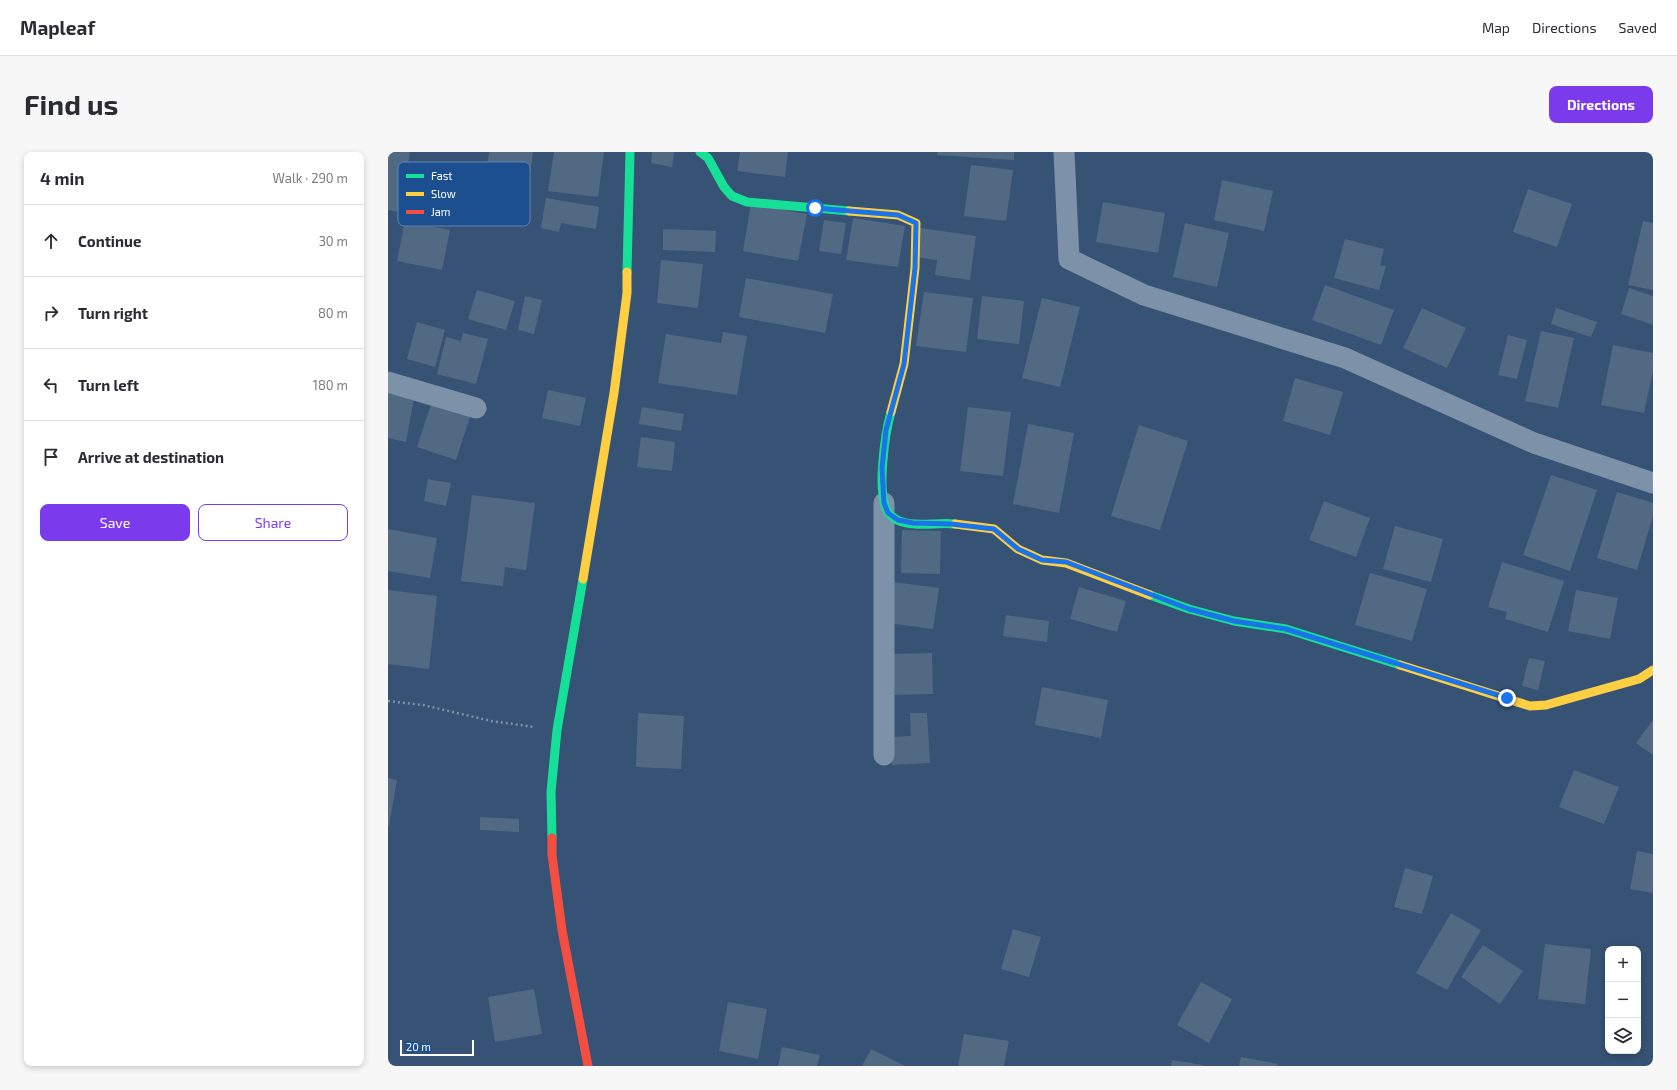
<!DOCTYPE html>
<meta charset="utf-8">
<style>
:root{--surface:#fff;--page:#f7f7f7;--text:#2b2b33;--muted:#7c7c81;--line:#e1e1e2;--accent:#7c3aed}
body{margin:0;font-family:"Exo 2",sans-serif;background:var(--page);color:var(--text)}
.controls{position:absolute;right:12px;bottom:12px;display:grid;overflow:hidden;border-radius:8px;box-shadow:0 2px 6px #0003}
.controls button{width:36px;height:36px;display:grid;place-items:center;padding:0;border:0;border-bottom:1px solid var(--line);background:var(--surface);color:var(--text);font:20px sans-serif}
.scale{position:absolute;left:12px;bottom:10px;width:74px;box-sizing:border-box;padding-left:4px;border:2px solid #fff;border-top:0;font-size:11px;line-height:14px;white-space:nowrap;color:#fff;-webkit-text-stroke:3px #1b4f8f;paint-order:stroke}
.stop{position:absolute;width:12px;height:12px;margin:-9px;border:3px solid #1a73e8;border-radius:50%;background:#fff}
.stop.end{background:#1a73e8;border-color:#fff;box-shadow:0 1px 4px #0008}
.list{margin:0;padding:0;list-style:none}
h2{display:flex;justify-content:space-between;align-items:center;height:52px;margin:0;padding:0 16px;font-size:17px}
h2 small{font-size:13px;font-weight:400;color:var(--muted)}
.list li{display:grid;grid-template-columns:26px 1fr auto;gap:12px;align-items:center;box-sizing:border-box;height:72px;padding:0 16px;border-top:1px solid var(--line)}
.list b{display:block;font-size:15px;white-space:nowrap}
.list em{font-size:13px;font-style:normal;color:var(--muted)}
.actions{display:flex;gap:8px;padding:12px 16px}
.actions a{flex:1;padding:9px 0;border:1px solid var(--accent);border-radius:8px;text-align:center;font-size:14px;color:var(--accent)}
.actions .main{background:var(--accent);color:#fff}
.icon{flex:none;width:22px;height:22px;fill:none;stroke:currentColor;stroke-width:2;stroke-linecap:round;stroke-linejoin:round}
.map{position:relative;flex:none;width:1265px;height:914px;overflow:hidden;border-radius:8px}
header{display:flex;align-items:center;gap:24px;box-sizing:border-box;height:56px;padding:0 20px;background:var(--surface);border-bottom:1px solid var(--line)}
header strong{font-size:19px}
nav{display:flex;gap:22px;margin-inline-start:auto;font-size:14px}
.intro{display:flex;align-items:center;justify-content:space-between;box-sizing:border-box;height:96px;padding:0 24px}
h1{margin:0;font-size:28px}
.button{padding:10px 18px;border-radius:8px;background:var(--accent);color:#fff;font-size:14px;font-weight:700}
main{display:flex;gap:24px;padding:0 24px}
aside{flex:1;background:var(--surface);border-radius:8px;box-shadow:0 2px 6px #0003}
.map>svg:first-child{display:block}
.building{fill:#526984}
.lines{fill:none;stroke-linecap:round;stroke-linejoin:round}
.path{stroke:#7d92a8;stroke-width:2.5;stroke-dasharray:2 3;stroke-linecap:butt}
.street{stroke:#7d92a8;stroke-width:21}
.fast{stroke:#16e098;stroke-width:9}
.slow{stroke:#ffcf43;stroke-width:9}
.jam{stroke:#f24e42;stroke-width:9}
.route{stroke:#1a73e8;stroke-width:5}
.key{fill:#1b4f8f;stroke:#5f84b1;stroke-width:1}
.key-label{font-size:11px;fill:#fff}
</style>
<header>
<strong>Mapleaf</strong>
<nav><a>Map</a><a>Directions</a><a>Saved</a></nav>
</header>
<div class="intro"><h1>Find us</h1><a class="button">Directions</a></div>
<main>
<aside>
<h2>4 min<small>Walk · 290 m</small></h2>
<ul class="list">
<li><svg class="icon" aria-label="ahead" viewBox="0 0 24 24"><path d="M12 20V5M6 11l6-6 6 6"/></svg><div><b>Continue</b></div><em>30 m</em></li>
<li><svg class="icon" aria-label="right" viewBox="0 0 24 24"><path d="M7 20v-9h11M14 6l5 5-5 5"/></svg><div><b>Turn right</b></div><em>80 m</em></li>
<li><svg class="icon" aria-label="left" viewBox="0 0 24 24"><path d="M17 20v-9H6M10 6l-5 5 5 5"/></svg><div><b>Turn left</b></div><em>180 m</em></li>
<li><svg class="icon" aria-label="arrive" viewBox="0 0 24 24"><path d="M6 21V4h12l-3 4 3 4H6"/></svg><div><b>Arrive at destination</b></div></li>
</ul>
<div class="actions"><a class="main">Save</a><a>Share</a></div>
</aside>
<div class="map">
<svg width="1265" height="914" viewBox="0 0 1265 914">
<rect width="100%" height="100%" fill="#365274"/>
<!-- building -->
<path class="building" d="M0,0H22L11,60L0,58Z
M101,0H145L138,54L94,48Z
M166,0H216L210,45L160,39Z
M264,0H286L284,15L263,11Z
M352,0H400L397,25L349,19Z
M549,0H626V8L549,3Z
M583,13L625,18L618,69L576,64Z
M834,28L885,39L876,79L826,68Z
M1140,37L1184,52L1169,95L1125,80Z
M158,46L211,55L208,77L173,71L171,80L153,76Z
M715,50L777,61L770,101L708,90Z
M363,52L419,62L410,109L355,99Z
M465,66L517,74L510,115L458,108Z
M436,68L458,71L453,102L431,99Z
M17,69L62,78L54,118L9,109Z
M1255,69L1265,71V138L1240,133Z
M797,71L841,81L829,135L785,125Z
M532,76L588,84L582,128L547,123L549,108L527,105Z
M275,77L328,79L327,100L275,98Z
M957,87L996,97L992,113L998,114L991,138L946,126Z
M273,108L315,112L310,156L269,151Z
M358,126L445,142L437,181L351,165Z
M937,133L1006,158L993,193L924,168Z
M1241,136L1265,144V173L1233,162Z
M89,138L127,149L118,178L80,167Z
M536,140L585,146L578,200L528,194Z
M137,144L154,148L146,182L130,178Z
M594,144L636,149L631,192L589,187Z
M654,146L692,155L672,235L634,226Z
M1034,156L1078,176L1059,216L1015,196Z
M1168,156L1209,170L1203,185L1163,172Z
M29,170L57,178L47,215L19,207Z
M1153,179L1186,186L1170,256L1137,249Z
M335,180L359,184L349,243L270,231L278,182L333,191Z
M75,181L100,187L88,232L49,222L58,185L73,189Z
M1120,183L1139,188L1129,227L1110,223Z
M1225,193L1265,201V219L1256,261L1213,253Z
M907,226L955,240L942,283L895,269Z
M160,238L198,246L192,274L154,266Z
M0,241L26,246L18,290L0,286Z
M44,249L83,262L68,308L29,295Z
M254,255L296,262L293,279L251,272Z
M580,255L623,260L615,324L572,319Z
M640,272L686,281L671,361L625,352Z
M751,273L800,289L772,378L723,364Z
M253,285L287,290L284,319L249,315Z
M1163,323L1209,338L1182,419L1135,403Z
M40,327L63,331L58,354L36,349Z
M1229,340L1265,351V364L1249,418L1209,406Z
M84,343L147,351L138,418L117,415L115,434L73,429Z
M936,349L982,366L968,405L921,388Z
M1007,374L1055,387L1043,430L995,417Z
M0,377L49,386L42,426L0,419Z
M514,378L553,379L552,422L513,421Z
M1114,410L1176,429L1160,480L1117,467L1119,460L1100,455Z
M982,421L1039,437L1024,489L967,473Z
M505,430L551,436L545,477L499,471Z
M691,435L738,449L729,480L682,467Z
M0,438L49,444L41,517L0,512Z
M1188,438L1230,446L1222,487L1180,479Z
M618,463L661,469L659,490L615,484Z
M544,501L545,542L503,543L502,502Z
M1141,506L1157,509L1150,538L1134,534Z
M654,535L720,548L713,586L647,573Z
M250,561L296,564L293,617L248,615Z
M522,561H539L542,611L504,613L503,585L523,584Z
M1265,568V603L1248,591Z
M1186,618L1231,635L1216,672L1171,655Z
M0,626L9,628L1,674H0Z
M92,665L131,667V680L92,678Z
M1249,699L1265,702V741L1242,737Z
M1017,716L1045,724L1034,762L1006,755Z
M1063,761L1093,778L1059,838L1028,821Z
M625,777L653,785L641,825L613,817Z
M1157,792L1203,797L1197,852L1150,847Z
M1095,793L1135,819L1112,852L1073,825Z
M813,830L844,847L821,891L789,873Z
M146,837L154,882L107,890L100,845Z
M340,850L379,857L370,907L331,899Z
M576,882L621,889L616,914H570Z
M394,895L432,903L429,914H390Z
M483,897L517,914H474Z
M853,905L890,912L889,914H851Z
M784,908L815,913V914H783Z"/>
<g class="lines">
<!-- path -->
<path class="path" d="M0,549L35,553L103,569L147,575"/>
<!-- street -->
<path class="street" d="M676,0L681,107L756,143L957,206L1146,291L1265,331
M0,230L88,256
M496,351V603"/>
<!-- fast -->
<path class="fast" d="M312,0L320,6L336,35L344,44L359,50L461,59
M239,120L242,0
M503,260C497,281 488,342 500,360C501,363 506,366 509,368C526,376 549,370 567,372
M762,443L801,457L846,469L898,477L1012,513
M164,686L163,640L169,578L195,427"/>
<!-- slow -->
<path class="slow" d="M461,59L510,63L528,71L527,116L516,212L503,260
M567,372L606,377L630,397L654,408L678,411L762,443
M195,427L226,241L239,141V120
M1012,513L1142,554L1158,553L1251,527L1265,518"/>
<!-- jam -->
<path class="jam" d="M164,686V703L174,778L200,914"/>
</g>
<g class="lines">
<!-- route -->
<path class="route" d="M427,56L510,63L528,71L527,116L516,212L498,278L494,316L496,351L500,361L510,368L525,371L563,372L606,377L630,397L654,408L678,410L801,457L846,469L898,477L1119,546"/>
</g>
<!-- legend -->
<rect x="10" y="10" width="132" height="64" rx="6" class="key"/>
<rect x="18" y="22" width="18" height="4" fill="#16e098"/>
<rect x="18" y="40" width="18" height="4" fill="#ffcf43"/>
<rect x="18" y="58" width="18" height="4" fill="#f24e42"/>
<g class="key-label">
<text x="43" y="28">Fast</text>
<text x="43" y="46">Slow</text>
<text x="43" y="64">Jam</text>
</g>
</svg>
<div class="controls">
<button>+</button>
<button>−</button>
<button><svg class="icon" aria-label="layers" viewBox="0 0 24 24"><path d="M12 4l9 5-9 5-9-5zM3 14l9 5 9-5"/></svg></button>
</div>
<div class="scale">20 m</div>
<div class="stop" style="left:427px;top:56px"></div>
<div class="stop end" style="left:1119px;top:546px"></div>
</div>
</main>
